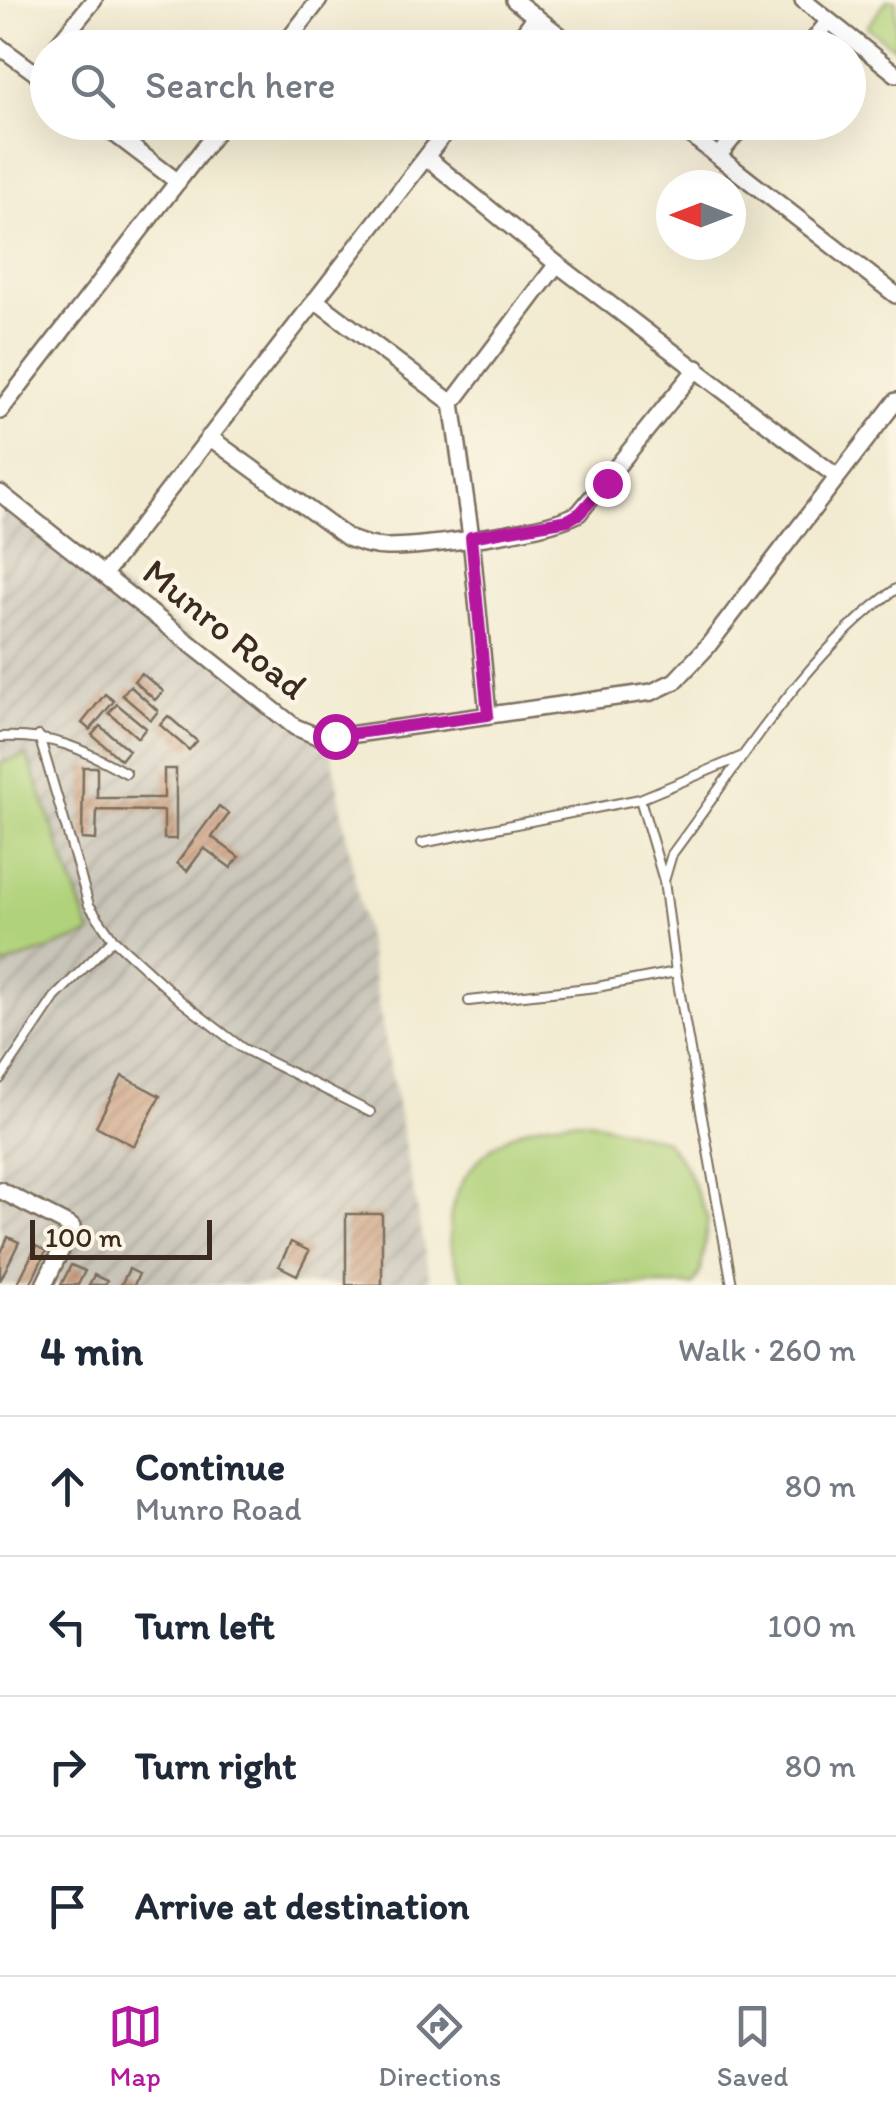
<!DOCTYPE html>
<meta charset="utf-8">
<style>
:root{--surface:#fff;--page:#f6f6f7;--text:#1f2937;--muted:#747a83;--line:#e0e1e3;--accent:#b5179e}
body{margin:0;font-family:Itim,sans-serif;background:var(--page);color:var(--text)}
.compass{position:absolute;left:656px;top:170px;width:90px;height:90px;border-radius:50%;background:var(--surface);box-shadow:0 10px 40px #0002;rotate:270deg}
.scale{position:absolute;left:30px;bottom:25px;width:182px;box-sizing:border-box;padding-left:10px;border:5px solid #3b2a1e;border-top:0;font-size:28px;line-height:35px;white-space:nowrap;color:#3b2a1e;-webkit-text-stroke:8px #fcf5e5;paint-order:stroke}
.stop{position:absolute;width:30px;height:30px;margin:-22px;border:8px solid #b5179e;border-radius:50%;background:#fff}
.stop.end{background:#b5179e;border-color:#fff;box-shadow:0 2px 10px #0008}
.list{margin:0;padding:0;list-style:none}
h2{display:flex;justify-content:space-between;align-items:center;height:130px;margin:0;padding:0 40px;font-size:42px}
h2 small{font-size:32px;font-weight:400;color:var(--muted)}
.list li{display:grid;grid-template-columns:65px 1fr auto;gap:30px;align-items:center;box-sizing:border-box;height:140px;padding:0 40px;border-top:2px solid var(--line)}
.list b{display:block;font-size:38px;white-space:nowrap}
.list p{margin:0;font-size:32px;white-space:nowrap;color:var(--muted)}
.list em{font-size:32px;font-style:normal;color:var(--muted)}
.icon{flex:none;width:55px;height:55px;fill:none;stroke:currentColor;stroke-width:2;stroke-linecap:round;stroke-linejoin:round}
.map{position:relative;flex:none;width:896px;height:1285px;overflow:hidden}
.search{position:absolute;background:var(--surface);box-shadow:0 10px 40px #0002;left:30px;right:30px;top:30px;height:110px;display:flex;align-items:center;gap:25px;box-sizing:border-box;padding:0 35px;border-radius:55px;color:var(--muted);font-size:38px}
.sheet{height:690px;background:var(--surface)}
nav{display:flex;justify-content:space-around;align-items:center;box-sizing:border-box;height:140px;border-top:2px solid var(--line);background:var(--surface);font-size:28px;color:var(--muted)}
nav a{display:grid;justify-items:center;gap:5px}
nav .on{color:var(--accent)}
.map>svg:first-child{display:block}
.industrial{fill:url(#industrial-furrows)}
.garden{fill:#b0d27a;stroke:#767e4c;stroke-width:2.5}
.building{fill:url(#building-hatch)}
.lines{fill:none;stroke-linecap:round;stroke-linejoin:round}
.lane-casing{stroke:#7b6e5d;stroke-width:12}
.street-casing{stroke:#7b6e5d;stroke-width:20}
.lane{stroke:#fff;stroke-width:8}
.street{stroke:#fff;stroke-width:15}
.route{stroke:#b5179e;stroke-width:12}
.labels{text-anchor:middle;dominant-baseline:central;stroke-width:9;stroke-linejoin:round;paint-order:stroke}
.street-label{font-size:38px;fill:#3b2a1e;stroke:#fcf5e5}
</style>
<div class="map">
<svg width="896" height="1285" viewBox="0 0 896 1285">
<defs>
<pattern id="industrial-furrows" width="10" height="10" patternUnits="userSpaceOnUse" patternTransform="scale(2.5)"><rect width="10" height="10" fill="#c8c4b8"/><path d="M-1 1l2-2M0 10L10 0M9 11l2-2" fill="none" stroke="#a49f95"/></pattern>
<pattern id="building-hatch" width="6" height="6" patternUnits="userSpaceOnUse" patternTransform="scale(2.5)"><rect width="6" height="6" fill="#cc9f7f"/><path d="M-1 1l2-2M0 6l6-6M5 7l2-2" fill="none" stroke="#a78267"/></pattern>
</defs>
<rect width="100%" height="100%" fill="#fcf5e5"/>
<filter id="ink" filterUnits="userSpaceOnUse"><feTurbulence type="fractalNoise" baseFrequency=".01" numOctaves="2"/><feDisplacementMap in="SourceGraphic" scale="20" xChannelSelector="R" yChannelSelector="G"/><feConvolveMatrix kernelMatrix="1 2 1 2 8 2 1 2 1" color-interpolation-filters="sRGB"/></filter>
<filter id="wash" filterUnits="userSpaceOnUse"><feTurbulence type="fractalNoise" baseFrequency=".0048" numOctaves="4" result="noise"/><feDisplacementMap in="SourceGraphic" scale="40" xChannelSelector="R" yChannelSelector="G"/><feGaussianBlur stdDeviation="2.25" result="paint"/><feColorMatrix in="noise" values="0 0 0 0 0 0 0 0 0 0 0 0 0 0 0 0 0 1.4 0 .05"/><feComposite in="paint" operator="in"/></filter>
<g filter="url(#wash)">
<rect width="100%" height="100%" fill="#f2ebd1"/>
<!-- industrial -->
<path class="industrial" d="M0,501L328,734L431,1285H0Z"/>
<!-- garden -->
<path class="garden" d="M887,0H896V49L867,27Z
M27,755L91,934L0,967V763Z
M585,1120L665,1140L686,1167L708,1219L701,1271L693,1285H466C431,1226 455,1164 515,1133C537,1122 561,1121 585,1120Z"/>
<g id="blocks">
<!-- building -->
<path class="building" d="M141,673L163,691L155,700L134,681Z
M130,686L158,711L151,720L122,695Z
M105,694L114,701L90,730L82,723Z
M117,704L146,728L138,738L109,713Z
M168,716L197,741L189,750L160,725Z
M100,726L129,750L121,760L92,735Z
M83,767H97V798H164V769H176V839H164V811L97,810L96,840L82,839Z
M219,806L229,814L212,837L239,857L231,868L204,848L187,871L177,863Z
M122,1076L160,1096L134,1146L96,1126Z
M346,1214H382V1285H346Z
M8,1237L19,1242L0,1281V1255Z
M291,1242L309,1251L297,1275L279,1266Z
M36,1246L46,1251L30,1285H17Z
M71,1265L85,1271L78,1285H61Z
M129,1269L139,1274L134,1285H121Z
M94,1275L107,1281L105,1285H89Z"/>
</g>
</g>
<g filter="url(#ink)">
<use href="#blocks" fill-opacity="0" stroke="#7b6e5d" stroke-width="2.5"/>
<g class="lines">
<defs>
<path id="lane" d="M39,736L89,905L113,939L181,1001L242,1048L370,1112
M0,737C54,735 79,747 126,773
M640,799L664,881
M422,843L640,799L743,756
M469,1001L597,987L676,972
M0,1079L55,997L113,939
M732,1285L676,972L664,881L672,854C737,767 808,651 896,589"/>
<path id="street" d="M514,0L576,48
M803,0L896,74
M0,47L48,82
M55,48L94,0
M282,48L319,0
M512,48L536,16
M807,48L829,21
M99,122L178,182
M674,122L896,295
M719,155L746,122
M426,157L557,264L836,476
M315,300L452,403L557,264
M452,403L471,537L488,715
M0,411L224,122
M209,437L348,538C361,543 372,547 386,547C425,547 549,531 579,513L697,368
M0,493L295,727L317,736L349,735L652,692L675,681L707,647L896,401
M104,574L453,122
M0,1190L72,1227L44,1285"/>
</defs>
<!-- lane casing -->
<use href="#lane" class="lane-casing"/>
<!-- street casing -->
<use href="#street" class="street-casing"/>
<!-- lane -->
<use href="#lane" class="lane"/>
<!-- street -->
<use href="#street" class="street"/>
</g>
</g>
<g class="lines" filter="url(#ink)">
<!-- route -->
<path class="route" d="M335,736L488,715L471,537L568,520L580,513L607,483"/>
</g>
<g class="labels">
<!-- street labels -->
<g class="street-label">
<text transform="translate(225 629) rotate(39)">Munro Road</text>
</g>
</g>
</svg>
<svg class="compass" viewBox="-18 -18 36 36"><path d="M0-13l5 13h-10z" fill="#e53935"/><path d="M0 13l5-13h-10z" fill="#747a83"/></svg>
<div class="scale">100 m</div>
<div class="stop" style="left:335px;top:736px"></div>
<div class="stop end" style="left:607px;top:483px"></div>
<div class="search"><svg class="icon" aria-label="search" viewBox="0 0 24 24"><circle cx="10" cy="10" r="6"/><path d="M15 15l6 6"/></svg>Search here</div>
</div>
<section class="sheet">
<h2>4 min<small>Walk · 260 m</small></h2>
<ul class="list">
<li><svg class="icon" aria-label="ahead" viewBox="0 0 24 24"><path d="M12 20V5M6 11l6-6 6 6"/></svg><div><b>Continue</b><p>Munro Road</p></div><em>80 m</em></li>
<li><svg class="icon" aria-label="left" viewBox="0 0 24 24"><path d="M17 20v-9H6M10 6l-5 5 5 5"/></svg><div><b>Turn left</b></div><em>100 m</em></li>
<li><svg class="icon" aria-label="right" viewBox="0 0 24 24"><path d="M7 20v-9h11M14 6l5 5-5 5"/></svg><div><b>Turn right</b></div><em>80 m</em></li>
<li><svg class="icon" aria-label="arrive" viewBox="0 0 24 24"><path d="M6 21V4h12l-3 4 3 4H6"/></svg><div><b>Arrive at destination</b></div></li>
</ul>
</section>
<nav>
<a class="on"><svg class="icon" aria-label="map" viewBox="0 0 24 24"><path d="M3 6l6-2 6 2 6-2v14l-6 2-6-2-6 2zM9 4v14M15 6v14"/></svg>Map</a>
<a><svg class="icon" aria-label="directions" viewBox="0 0 24 24"><path d="M12 3l9 9-9 9-9-9zM9 14v-3h6M13 9l2 2-2 2"/></svg>Directions</a>
<a><svg class="icon" aria-label="saved" viewBox="0 0 24 24"><path d="M7 4h10v16l-5-4-5 4z"/></svg>Saved</a>
</nav>
